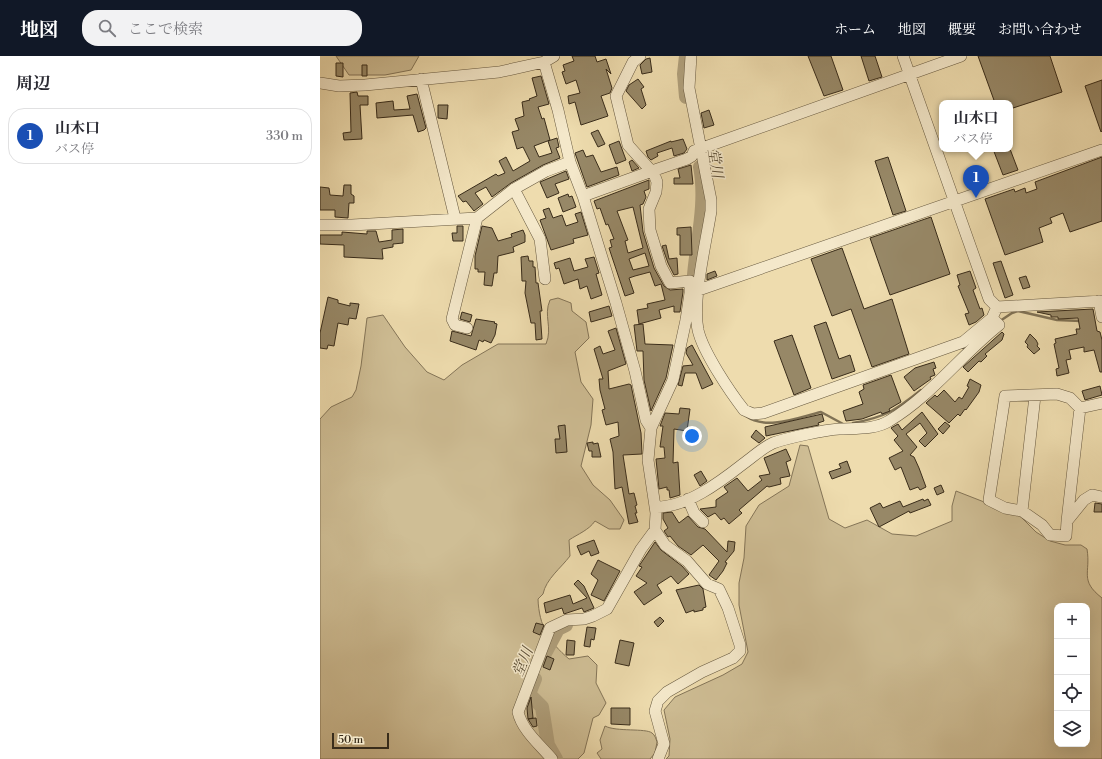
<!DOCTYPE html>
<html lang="ja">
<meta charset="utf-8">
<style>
:root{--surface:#fff;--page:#f2f2f3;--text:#2b2b33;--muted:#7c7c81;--line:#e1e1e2;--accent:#111827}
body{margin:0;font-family:"Libre Bodoni","Noto Serif JP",serif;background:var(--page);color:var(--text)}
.controls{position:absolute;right:12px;bottom:12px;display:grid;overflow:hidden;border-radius:8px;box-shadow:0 4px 16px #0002}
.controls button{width:36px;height:36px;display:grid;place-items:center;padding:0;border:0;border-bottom:1px solid var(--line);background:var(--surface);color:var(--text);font:20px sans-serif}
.scale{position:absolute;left:12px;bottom:10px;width:57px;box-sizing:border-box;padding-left:4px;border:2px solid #392c1a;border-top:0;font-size:11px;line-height:14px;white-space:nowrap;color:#392c1a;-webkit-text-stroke:3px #f4e8ca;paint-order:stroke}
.you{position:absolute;left:372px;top:380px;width:14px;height:14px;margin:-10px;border:3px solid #fff;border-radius:50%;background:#1a73e8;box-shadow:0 0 0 6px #1a73e833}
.badge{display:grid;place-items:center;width:26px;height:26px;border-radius:50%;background:var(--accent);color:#fff;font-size:13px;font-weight:700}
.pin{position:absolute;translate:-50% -33px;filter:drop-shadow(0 1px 2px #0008)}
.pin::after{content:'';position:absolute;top:21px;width:14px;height:12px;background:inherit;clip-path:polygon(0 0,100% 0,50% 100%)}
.popup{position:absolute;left:619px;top:44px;width:74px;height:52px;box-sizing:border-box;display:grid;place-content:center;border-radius:8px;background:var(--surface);filter:drop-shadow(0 1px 3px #0005);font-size:13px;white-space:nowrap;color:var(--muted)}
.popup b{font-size:15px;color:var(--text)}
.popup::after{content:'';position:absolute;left:50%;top:100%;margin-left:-8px;border:8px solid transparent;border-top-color:var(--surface)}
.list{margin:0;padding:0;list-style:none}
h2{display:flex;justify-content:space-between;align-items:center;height:52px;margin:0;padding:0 16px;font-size:17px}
h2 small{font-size:13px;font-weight:400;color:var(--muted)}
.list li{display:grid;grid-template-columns:26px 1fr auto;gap:12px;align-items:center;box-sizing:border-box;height:56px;margin:0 8px 8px;padding:0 8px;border:1px solid var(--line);border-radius:16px}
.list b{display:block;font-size:15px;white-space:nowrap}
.list p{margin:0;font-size:13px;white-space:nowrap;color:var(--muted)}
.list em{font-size:13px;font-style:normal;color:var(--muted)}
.icon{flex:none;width:22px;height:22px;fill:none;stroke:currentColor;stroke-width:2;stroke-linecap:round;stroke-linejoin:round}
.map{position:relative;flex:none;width:782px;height:703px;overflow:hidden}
header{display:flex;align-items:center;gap:24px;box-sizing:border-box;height:56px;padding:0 20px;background:var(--accent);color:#fff}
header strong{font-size:19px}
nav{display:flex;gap:22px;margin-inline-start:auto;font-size:14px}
.search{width:280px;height:36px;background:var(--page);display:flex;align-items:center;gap:10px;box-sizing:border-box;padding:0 14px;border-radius:16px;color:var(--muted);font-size:15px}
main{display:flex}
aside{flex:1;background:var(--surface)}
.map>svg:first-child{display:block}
.green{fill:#cfbe95;stroke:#847558;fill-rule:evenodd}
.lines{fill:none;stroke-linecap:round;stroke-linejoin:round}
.stream{stroke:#807255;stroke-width:2.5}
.river{stroke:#b0a07c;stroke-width:14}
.building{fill:#978867;stroke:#392c1a;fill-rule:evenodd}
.minor-casing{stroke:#66583f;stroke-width:12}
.minor{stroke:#f4e8ca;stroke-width:11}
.labels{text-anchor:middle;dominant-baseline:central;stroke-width:3;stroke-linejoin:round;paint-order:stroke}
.water-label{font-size:15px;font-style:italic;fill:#5d4f37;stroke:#f4e8ca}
</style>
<header>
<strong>地図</strong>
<div class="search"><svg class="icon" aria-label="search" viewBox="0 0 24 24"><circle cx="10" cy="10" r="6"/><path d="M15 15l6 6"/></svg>ここで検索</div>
<nav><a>ホーム</a><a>地図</a><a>概要</a><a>お問い合わせ</a></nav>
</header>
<main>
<aside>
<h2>周辺<small></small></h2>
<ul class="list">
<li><span class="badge" style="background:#1a4fb4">1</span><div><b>山木口</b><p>バス停</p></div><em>330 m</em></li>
</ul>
</aside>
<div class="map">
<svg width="782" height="703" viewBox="0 0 782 703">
<rect width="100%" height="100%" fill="#eedcae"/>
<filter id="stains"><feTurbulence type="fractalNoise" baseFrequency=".005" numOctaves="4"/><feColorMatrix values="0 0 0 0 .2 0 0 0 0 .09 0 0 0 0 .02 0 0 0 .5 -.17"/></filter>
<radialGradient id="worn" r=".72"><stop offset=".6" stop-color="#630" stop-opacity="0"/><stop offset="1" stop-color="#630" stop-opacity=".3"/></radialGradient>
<!-- green -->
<path class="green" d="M16,0H99L91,14L65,19H29Z
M238,242L251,247L252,255L266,266L269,282L255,296L261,326L273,343L271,369L261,410L273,429L290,444L304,464L300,473H289L275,465C269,474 258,478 249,484L250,500C241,512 226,523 223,538L218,543C219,570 229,586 249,603L268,600L277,609L276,627L286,647L279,659L273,662L264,697L258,703H0V363L11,351L32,341L36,334L41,310L47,262L63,259L85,291L107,316L124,324L142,309L178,288H226C233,271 223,260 230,244Z
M480,389L488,390L509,463L525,472L547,464L572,478L596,480L632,465V450L636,435L700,460L716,476L730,485L745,489H761L767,493C771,517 759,524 782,542V703H346L349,700L350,683L344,654L355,641L403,619L422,608L428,596L419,549V527L424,502L426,470L439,449L469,430ZM737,550H767V688H737Z
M285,670C296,676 326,672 332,677C335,679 336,683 337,686L335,697L330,703H281L277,697L282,693L280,684Z"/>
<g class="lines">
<!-- stream -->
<path class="stream" d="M680,265L692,257L698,255L737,264L761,265
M426,360C447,375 479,361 501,356L525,369
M533,367C566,361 576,354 601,334"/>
<!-- river -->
<path class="river" d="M366,41L364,18L366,0
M374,219C377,184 387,146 380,111
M222,603L238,573L246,569
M215,623L209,638L222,651L228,689L236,703"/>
</g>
<!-- building -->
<path class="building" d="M252,0H275L277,6L286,3L291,18L286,13L292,32L290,37L281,40L288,60L261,69L255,46L249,48L248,40L260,37L256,24L246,28L242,16L245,15L243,9L254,5Z
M488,0H511L523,34L504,40Z
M541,0H555L562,21L549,25Z
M658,0H730L742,36L690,53V47H675Z
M330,2L332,16L322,18L320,9L326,3Z
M16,7H23V21L16,20Z
M42,9H47V20H42Z
M221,20L229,48L218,51L222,63L224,62L230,84L214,90L219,101L232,97L228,85L237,82L239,91L236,92L240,102L223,109L191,127L172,141L166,131L155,137L163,148L154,155L146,145L143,146L138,140L176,118L178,120L185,117L179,105L186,101L193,115L210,105L203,91L197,93L192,76L199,74L195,63L204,60L202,46L210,44L209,43L217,40L212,22Z
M318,23L324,31L321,33L326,49L322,53L306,35L309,29Z
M782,24V75L781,76L765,30Z
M37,36L38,40H48V49H40L42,83L24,84L23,77L31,76L30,37Z
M97,38L106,72L104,74L98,76L93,59L57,62L56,47L73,45L74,54L90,53L87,40Z
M118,49H128L127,63L118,62Z
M389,54L394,69L384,72L381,57Z
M278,74L285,88L278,91L271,77Z
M363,83L367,93L364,97L354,100L352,92L337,97L338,100L331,104L328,101L326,95L351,85V86Z
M299,85L306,104L296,108L289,89Z
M673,93H690L698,114L683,119Z
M263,94L266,101L273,99L281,116L297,111L299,119L267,131L255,97Z
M568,101L586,155L573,159L555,105Z
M782,101V165L750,176L743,157L730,162L732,167L719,172L723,186L685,199L665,143L694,133L695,136L705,132L706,137L717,133L715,126Z
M312,104L319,112L312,115L309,106Z
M371,109L373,128H354V122H360L358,113Z
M246,115L249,123L235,128L239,137L227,142L220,126Z
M329,124V133L324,135L326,141L323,148L320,149L323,176L334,212L344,230L350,234L363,233V236L360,256H354V250L339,254L341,262L319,268L317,254L328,252L327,248L345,244L341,228L335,230L330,216L315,220L309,222L314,237L305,240L289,192L292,191L290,184L294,183L288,168L286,169L280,152L277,153L274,145ZM313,151L323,192L308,197L305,185L308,184L297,155ZM325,197L329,210L313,214L309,203Z
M24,129H31V138L34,140V147H29L28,162L15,161V154H0V131L9,132L10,139L23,140Z
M248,138L249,141L252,140L256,151L243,156L238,142Z
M229,152L233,162L242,159L246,170L258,166L255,158L261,156L268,179L253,183L254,187L231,194L220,164L226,162L223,154Z
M611,161L630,218L570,239L550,182Z
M137,170H143V185H133L132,177H137Z
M162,170L172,172L178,185L192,181L191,178L203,174L205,179V186L193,191L194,196L178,200L177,217H174L172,230L164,229L165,216H158V213H155V200Z
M371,171L372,199H360V179H357V172Z
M83,173V187L73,188V191L62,193L63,203L24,201V189L0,188V179H22V176L47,178V175H56L59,186L72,184V174Z
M346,189L349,203L357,202L358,218L354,219L348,207L342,190Z
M522,192L544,253L572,243L589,298L552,311L531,253L512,260L491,203Z
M208,200L209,205H213V211H215L216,227H218L222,255H220L222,283L216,284L215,267H211L205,237L206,225H202L201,201Z
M274,201L279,217L276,218L282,239L271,243L267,230L260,233L258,223L244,228L239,212L236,213L234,207L250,202L254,215L268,211L265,203Z
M681,205L693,239L685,242L673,207Z
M395,215L397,220L387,224V218Z
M650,215L656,232L653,234L660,253L662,252L664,259L656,266L649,269L645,258L649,257L638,230L640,229L637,219Z
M706,220L710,231L703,233L699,222Z
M8,241L18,244V247L30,250V247L39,248L36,263L29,262L28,269L18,267L14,290L8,289L7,293L0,292V277Z
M289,250L292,260L271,266L269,256Z
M773,253L777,275L780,276L782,284V316H780L774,294L764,296V291L749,294L751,303L746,304L749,317L737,320L736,313L739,312L734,288L736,287L735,283L757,278L756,273H760L758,262L738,263V261H731V259L717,256Z
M142,256L152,259L150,266L140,263Z
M156,263L175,266L174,267L177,268L175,279L171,287L164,284L163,286L159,284L156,294L130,285L132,275L151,280Z
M506,266L519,303L530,299L535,315L512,323L494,270Z
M323,268L325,288L353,289L346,322L331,355L324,324L323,295H317L314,269Z
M296,272L306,308L288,315L289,333L309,328L311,329L321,377L322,398L303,399L309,438L314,437L317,449L315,450L317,457H315L318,466L309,468L302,431L295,433L293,396L290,383L299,380L298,366L286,369L282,354L285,353L280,334L279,323H283L274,293L280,290L283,298L295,294L288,275Z
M682,276L684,278L682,284L665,298L667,300L661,306L659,305L648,316L643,311Z
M710,278L716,284L718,288L717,290L720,293L714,298L707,291L708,289L705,286Z
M472,279L491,332L474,339L454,285Z
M372,289L393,328L382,333L376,317H365L362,330L358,329L363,310L373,309L366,297L367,292Z
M614,306L616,312L613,313L615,319L610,321L611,323L594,335L584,321L595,312Z
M571,319L581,346L569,353L570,355L562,358L561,356L542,363L526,365L523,355L543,348L539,336L544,333L543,329Z
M650,323L661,329L659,336L646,354L645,353L640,360L638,358L629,367L606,347L615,339L617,341L624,334L635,346L639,341L642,343L649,331L647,330Z
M780,330L782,339L765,344L762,335Z
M360,352L370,353L367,375L354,373L353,407L358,406L360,439L350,442L349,434H347V431L339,433L336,403L345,402L344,391H340L343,370H340L345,357L359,358Z
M602,356L618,378L605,391L599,385L607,377L600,367L586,378L597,391L590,399L594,401L599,412L606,431L600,434L598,431L590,434L581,411L575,414L569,402L583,395L574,384L578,380L571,372L578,368L582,374Z
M502,358L504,365L498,367L499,369L446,380L445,371Z
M625,366L630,370L623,378L618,373Z
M245,369L247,396L236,397L235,383H240L238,370Z
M436,374L445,382L439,387L431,381Z
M273,386V388L278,387L281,401H272V395H269L267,387Z
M466,393L471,404L466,406L470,420L460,422L461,428L449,431L447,430L419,454L422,457L409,468L404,462L401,464L395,457L388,461L380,453L396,451V444L408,436L404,431L417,422L428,435L442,424L439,420L450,418L444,402Z
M527,405L531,416L512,423L509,416L521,412L519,408Z
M381,415L387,425L380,430L374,419Z
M621,429L624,436L617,439L614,432Z
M603,443L604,445L608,443L611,449L590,457L589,455L559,471L550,452L560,447L563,452L580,445L583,451Z
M775,447L782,448V456H774Z
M352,456L359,467L368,460L378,471L385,473L407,496L408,485L415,486L414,495L405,506L407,507L403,515L396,524L389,519L399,505L383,489L371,499L358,490L350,480L348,481L344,475L348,472L343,463V457Z
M274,484L279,497L271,500L269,495L261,499L257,490Z
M335,486L341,494L362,510L369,518L358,528L351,520L337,529L342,537L324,549L314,536L327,527L316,520L322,511L319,510Z
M278,504L300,515L284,545L271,539L278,524L271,518Z
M258,524L264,530L274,552L264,556L262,552L244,558L242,552L226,557L224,547L250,539L253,548L267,542L254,528Z
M379,529L383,533L386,551L383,552V554L374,556V554L366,557L356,534Z
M340,561L344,565L338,571L334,566Z
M216,567L224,569L220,579L213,576Z
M267,571L276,572L274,584L271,583L270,591L264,590Z
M247,584L255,585L254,599H246Z
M300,584L314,587L309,610L295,607Z
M227,600L234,603L230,614L223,611Z
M211,641L213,662L208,663L207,652Z
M291,652H310V669L291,668Z
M216,662L217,670L213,671L208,663Z"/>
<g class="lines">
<defs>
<path id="minor" d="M320,0L313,6L296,40L308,89L334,118L337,126L336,136L329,153L330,174L341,210L350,227L370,225V237
M371,0L369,32L391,144V155C386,187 372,244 378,274C383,296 410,336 424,354L433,358L443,357L643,286L672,262L677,251
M583,0L669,243L677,251L782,245
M224,6L238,54L250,106L263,140L296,247L315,315L326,364L331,372
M101,23L135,162
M0,27L19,30L45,29L179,16L224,6L234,0
M332,115L367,103L372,100L374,95L641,0
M194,133L220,183L225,223
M263,140L332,115
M0,169H32L157,162L194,133L226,115L250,106
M779,245L782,261
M147,272L135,269L132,263L157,162
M782,347L760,352L750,342L737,338L685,340L669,444L685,452L702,455L722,469L730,479L746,480L747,465L764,444L772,439L782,441
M368,443L374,457L383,466
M335,451C366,452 400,426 423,408C433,401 442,392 453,387C467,382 504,374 519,373C534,372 555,374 569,365C611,340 641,299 679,269L672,262
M702,455L715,340
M747,465L760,352
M335,474L345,489L367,505L387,528L399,533L408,552L420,589V595L413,602L382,616L347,636L338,645L335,655L344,688L338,703
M232,703C220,689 202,674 198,656L230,572L247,564L264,563L273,560L287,553L321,493L335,474L336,457L328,404L331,372L353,324L366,264L370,237L782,94"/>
</defs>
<!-- minor casing -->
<use href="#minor" class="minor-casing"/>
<!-- minor -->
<use href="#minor" class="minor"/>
</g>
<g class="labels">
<!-- water labels -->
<g class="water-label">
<text transform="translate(395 107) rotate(81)">堂川</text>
<text transform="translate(203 606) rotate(-68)">堂川</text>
</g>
</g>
<rect width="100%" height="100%" filter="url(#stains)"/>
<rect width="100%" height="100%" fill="url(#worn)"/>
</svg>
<div class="controls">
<button>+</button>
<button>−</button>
<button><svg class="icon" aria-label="locate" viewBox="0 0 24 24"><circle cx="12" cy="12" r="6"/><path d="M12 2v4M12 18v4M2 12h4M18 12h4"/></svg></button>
<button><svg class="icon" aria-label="layers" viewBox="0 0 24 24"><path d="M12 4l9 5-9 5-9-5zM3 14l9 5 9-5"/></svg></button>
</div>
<div class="scale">50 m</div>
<div class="you"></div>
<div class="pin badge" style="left:656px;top:142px;background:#1a4fb4">1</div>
<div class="popup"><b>山木口</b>バス停</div>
</div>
</main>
